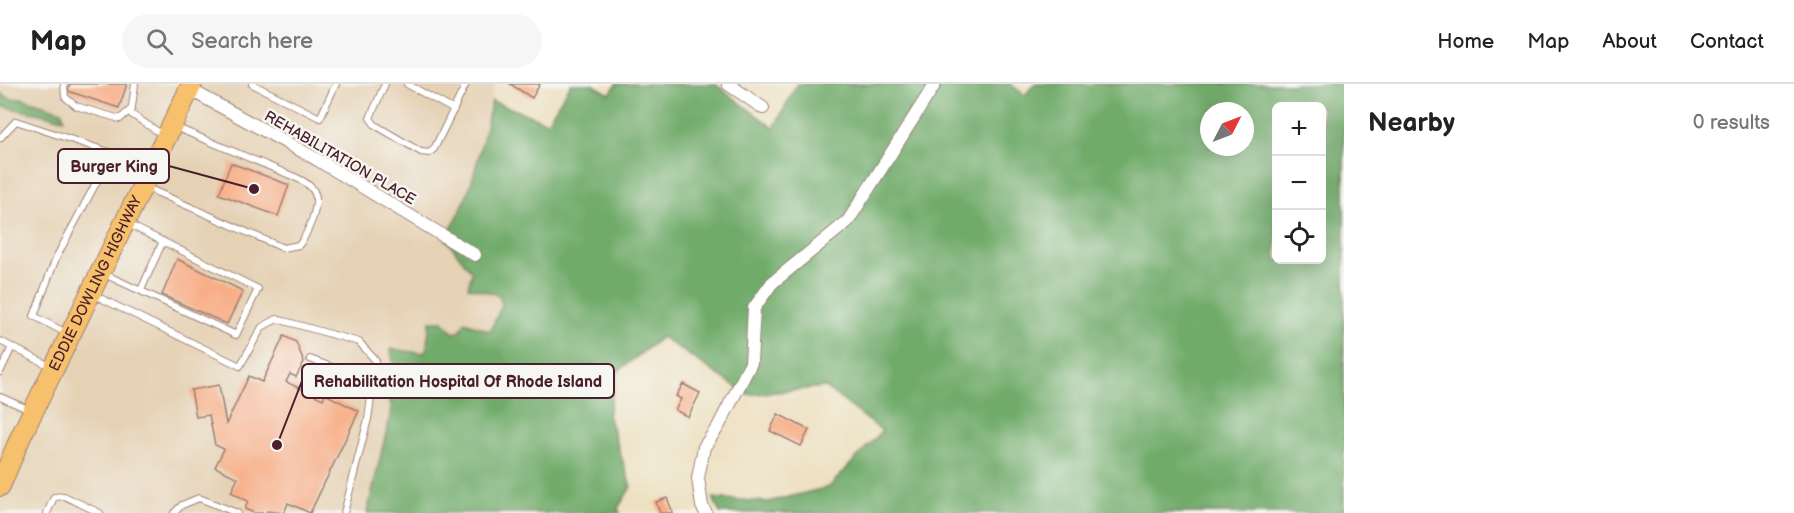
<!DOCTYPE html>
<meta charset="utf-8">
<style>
:root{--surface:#fff;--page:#f6f6f6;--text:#222;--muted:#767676;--line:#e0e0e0}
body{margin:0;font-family:"Balsamiq Sans",sans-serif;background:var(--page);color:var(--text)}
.controls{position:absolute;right:18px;top:18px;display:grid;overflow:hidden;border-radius:9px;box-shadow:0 6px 24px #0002}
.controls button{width:54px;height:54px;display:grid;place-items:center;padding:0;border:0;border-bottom:2px solid var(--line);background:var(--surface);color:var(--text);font:30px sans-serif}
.compass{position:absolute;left:1200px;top:18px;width:54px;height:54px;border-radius:50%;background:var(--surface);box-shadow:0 6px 24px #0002;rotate:48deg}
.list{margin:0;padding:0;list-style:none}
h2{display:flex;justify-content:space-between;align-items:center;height:78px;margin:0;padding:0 24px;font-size:26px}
h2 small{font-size:20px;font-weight:400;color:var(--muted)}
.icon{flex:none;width:33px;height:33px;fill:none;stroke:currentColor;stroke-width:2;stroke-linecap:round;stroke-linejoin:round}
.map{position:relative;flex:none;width:1344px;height:429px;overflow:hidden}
header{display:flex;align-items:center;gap:36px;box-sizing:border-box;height:84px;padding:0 30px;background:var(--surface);border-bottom:2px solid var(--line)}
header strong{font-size:28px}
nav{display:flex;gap:33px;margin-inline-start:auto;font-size:21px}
.search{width:420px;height:54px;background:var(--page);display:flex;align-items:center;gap:15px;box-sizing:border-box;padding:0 21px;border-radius:33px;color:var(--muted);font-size:22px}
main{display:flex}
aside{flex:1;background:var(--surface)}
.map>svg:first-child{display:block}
.built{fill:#e5d1b4}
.forest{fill:#71ab6b;stroke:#5e654b;stroke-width:1.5;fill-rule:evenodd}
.building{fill:#f8ab83}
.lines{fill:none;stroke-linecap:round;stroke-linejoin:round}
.lane-casing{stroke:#9c8076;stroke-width:8}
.street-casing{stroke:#9c8076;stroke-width:14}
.primary-casing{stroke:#9c8076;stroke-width:22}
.lane{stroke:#fff;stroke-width:6}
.street{stroke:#fff;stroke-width:12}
.primary{stroke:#f7c06c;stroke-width:20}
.labels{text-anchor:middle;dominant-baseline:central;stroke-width:5;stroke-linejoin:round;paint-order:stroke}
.street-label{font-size:15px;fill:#4a1f2b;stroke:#f6f6f2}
.leader{fill:none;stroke:#4a1f2b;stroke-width:2}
.callout-dot{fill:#4a1f2b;stroke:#f6f6f2;stroke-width:2}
.callout{fill:#f6f6f2;stroke:#4a1f2b;stroke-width:2}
.callout-label{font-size:16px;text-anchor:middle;font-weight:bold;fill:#4a1f2b}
</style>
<header>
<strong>Map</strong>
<div class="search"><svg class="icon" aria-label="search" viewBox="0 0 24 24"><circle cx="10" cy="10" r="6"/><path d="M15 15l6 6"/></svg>Search here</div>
<nav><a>Home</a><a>Map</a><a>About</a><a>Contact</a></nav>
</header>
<main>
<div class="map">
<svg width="1344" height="429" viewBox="0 0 1344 429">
<rect width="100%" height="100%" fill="#f6f6f2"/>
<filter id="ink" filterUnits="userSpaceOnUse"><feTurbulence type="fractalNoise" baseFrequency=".0167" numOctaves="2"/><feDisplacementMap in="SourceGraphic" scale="12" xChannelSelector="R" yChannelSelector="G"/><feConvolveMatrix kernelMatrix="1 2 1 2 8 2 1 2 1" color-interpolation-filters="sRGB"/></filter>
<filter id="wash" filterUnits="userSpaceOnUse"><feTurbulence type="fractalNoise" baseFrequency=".008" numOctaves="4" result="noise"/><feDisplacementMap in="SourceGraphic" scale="24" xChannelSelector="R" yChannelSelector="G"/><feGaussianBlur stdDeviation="1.35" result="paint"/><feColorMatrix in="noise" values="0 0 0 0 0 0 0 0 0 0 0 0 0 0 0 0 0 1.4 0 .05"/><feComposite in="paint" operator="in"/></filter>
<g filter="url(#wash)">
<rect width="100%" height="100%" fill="#eee1c2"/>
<!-- built -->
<path class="built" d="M0,0H495L466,117L458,136L445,154L472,188L499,211L502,221L490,247L465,238L460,247L453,249L427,248L426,267L390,275L394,283L391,294L392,324L367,429H0V22L64,34L0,9Z"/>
<!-- forest -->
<path class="forest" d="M571,0H592L610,10L616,0H715L774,44L797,0H1010L1025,11L1034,0H1344V429H720L713,414L768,418L829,403L882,347L825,303L748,311L662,253L617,288L608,331L631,403L618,424L620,429H367L392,324C386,313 393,298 393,285C394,278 391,272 391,265L421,269L426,267L430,237H443L453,249L460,247L465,238L490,247L502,221L499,211L468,203L472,188L445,154C473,114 480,63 492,17L547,38ZM1276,22H1322V176H1276ZM1209,27H1245V63H1209Z
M0,9L12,15L21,14L62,27L64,35L0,22Z"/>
<g id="blocks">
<!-- building -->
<path class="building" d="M70,0H127L119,24L68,7Z
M510,0H540L532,14Z
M231,79L289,101L278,132L219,110Z
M177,175L243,207L227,240L162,211Z
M284,252L296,258L304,278L296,293L290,290L286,298L323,315L325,310L359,327L310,429L288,419L284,429L267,427L266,429H254L245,425L248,417L231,408L238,394L215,383L224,365L215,361L209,331L196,333L191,306L219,301L226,340L249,292L262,298Z
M683,300L700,309L688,333L675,326L681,315L676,312Z
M778,330L809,346L801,362L770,347Z
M667,414L673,429H660L656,418Z"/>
</g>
</g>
<g filter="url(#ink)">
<use href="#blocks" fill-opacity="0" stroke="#9c8076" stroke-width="1.5"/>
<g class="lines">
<defs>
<path id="lane" d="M64,0L65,13L76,22L120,35L130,26
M135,0L131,30L163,51
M252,0L320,34L336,0
M385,0L370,34L375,41L421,68L429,69L434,65L466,0
M407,0L454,26
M0,54L16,37L112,69L150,78
M145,103L283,164L299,161C306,153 308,145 312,136C319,115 319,104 297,94L175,43
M102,189L236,251L258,205L128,140
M141,206L163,157
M92,210L240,282L262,243L277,235L359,258L376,277L368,335L344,429
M66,249L34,232L56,174L112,69
M0,257L52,283
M310,275L373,298
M0,288L12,263
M0,313L30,326
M47,429L54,413L64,412L100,429
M174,429L182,421L199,414L237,429"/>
<path id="street" d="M728,0L763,24
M189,5L318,76L475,171
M706,429L702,422L698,394L704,363L718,343L751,279L754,224L772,199L848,137L935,0"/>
<g id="primary">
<path id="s1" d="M0,402L21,352L192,0"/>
</g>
</defs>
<!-- lane casing -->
<use href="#lane" class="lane-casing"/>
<!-- street casing -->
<use href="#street" class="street-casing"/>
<!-- primary casing -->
<use href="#primary" class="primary-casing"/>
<!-- lane -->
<use href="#lane" class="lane"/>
<!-- street -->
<use href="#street" class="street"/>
<!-- primary -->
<use href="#primary" class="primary"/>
</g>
</g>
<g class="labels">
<!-- street labels -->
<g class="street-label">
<text transform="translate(340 74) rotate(30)">REHABILITATION PLACE</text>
<text stroke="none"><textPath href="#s1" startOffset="224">EDDIE DOWLING HIGHWAY</textPath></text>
</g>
</g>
<!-- callouts -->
<path class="leader" d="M254 105L169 82M277 361L302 297"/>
<g class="callout-dot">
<circle cx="254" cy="105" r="6"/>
<circle cx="277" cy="361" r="6"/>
</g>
<g class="callout">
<rect x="58" y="65" width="111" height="34" rx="6"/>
<rect x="302" y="280" width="312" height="34" rx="6"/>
</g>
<g class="callout-label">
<text x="114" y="88">Burger King</text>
<text x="458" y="303">Rehabilitation Hospital Of Rhode Island</text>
</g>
</svg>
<div class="controls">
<button>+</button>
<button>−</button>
<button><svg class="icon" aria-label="locate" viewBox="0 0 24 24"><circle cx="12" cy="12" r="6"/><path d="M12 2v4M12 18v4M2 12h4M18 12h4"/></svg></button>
</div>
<svg class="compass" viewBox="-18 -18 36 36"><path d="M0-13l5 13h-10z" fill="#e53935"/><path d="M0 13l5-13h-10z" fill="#767676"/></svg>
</div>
<aside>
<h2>Nearby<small>0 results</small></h2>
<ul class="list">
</ul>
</aside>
</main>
